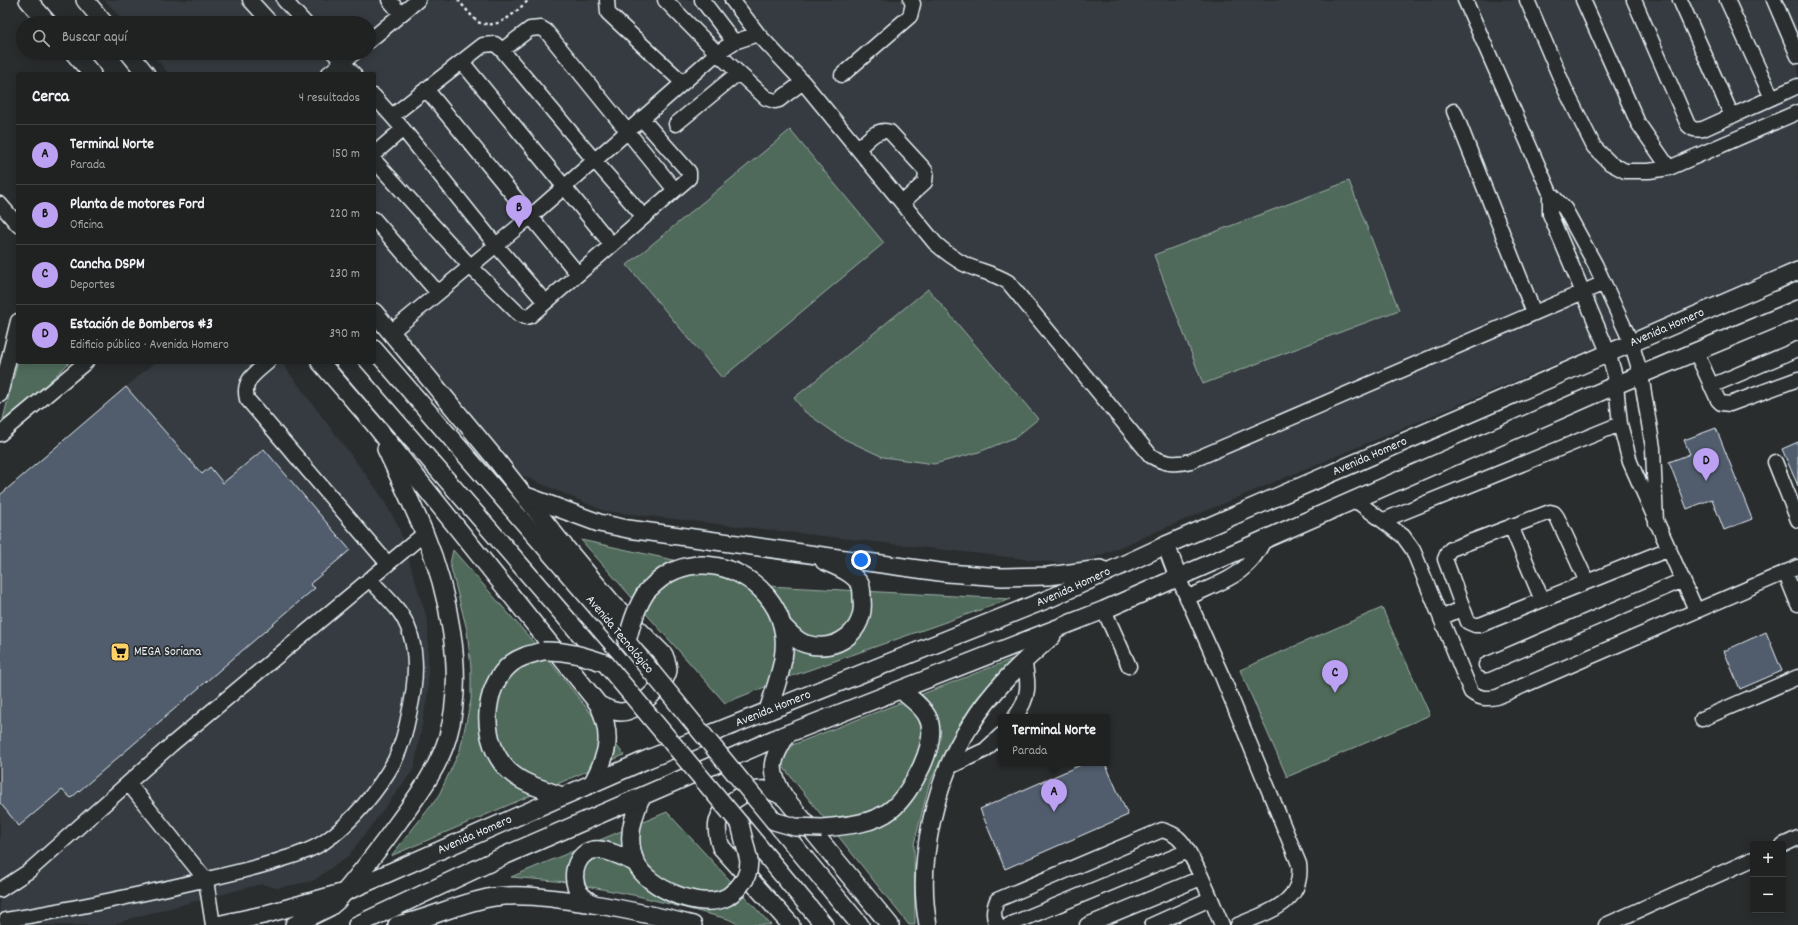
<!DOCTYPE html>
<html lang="es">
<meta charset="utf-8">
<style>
:root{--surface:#202222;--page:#2d2f2f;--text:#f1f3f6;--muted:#a2a4a5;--line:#3d3f40;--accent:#bca0f2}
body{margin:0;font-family:Dekko,sans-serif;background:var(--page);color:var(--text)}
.controls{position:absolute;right:12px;bottom:12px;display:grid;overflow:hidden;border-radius:4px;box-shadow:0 2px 10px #0003}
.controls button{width:36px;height:36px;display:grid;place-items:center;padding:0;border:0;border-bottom:1px solid var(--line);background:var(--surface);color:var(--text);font:20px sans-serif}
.you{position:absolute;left:861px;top:560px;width:14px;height:14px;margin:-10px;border:3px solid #fff;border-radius:50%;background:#1a73e8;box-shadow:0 0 0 6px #1a73e833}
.badge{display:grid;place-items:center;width:26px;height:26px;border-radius:50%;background:var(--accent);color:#111;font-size:13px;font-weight:700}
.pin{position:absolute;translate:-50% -33px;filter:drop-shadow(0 1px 2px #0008)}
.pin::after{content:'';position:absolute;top:21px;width:14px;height:12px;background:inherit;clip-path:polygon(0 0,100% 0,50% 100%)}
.popup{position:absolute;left:998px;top:714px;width:112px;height:52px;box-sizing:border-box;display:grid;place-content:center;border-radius:4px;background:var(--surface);filter:drop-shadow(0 1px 3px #0005);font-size:13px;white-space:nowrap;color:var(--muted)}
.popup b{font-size:15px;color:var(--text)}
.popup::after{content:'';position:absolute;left:50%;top:100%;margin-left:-8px;border:8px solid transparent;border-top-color:var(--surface)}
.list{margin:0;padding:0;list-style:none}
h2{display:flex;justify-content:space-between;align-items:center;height:52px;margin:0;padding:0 16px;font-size:17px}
h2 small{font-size:13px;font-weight:400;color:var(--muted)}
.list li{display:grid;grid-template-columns:26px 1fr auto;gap:12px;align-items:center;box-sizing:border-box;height:60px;padding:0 16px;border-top:1px solid var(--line)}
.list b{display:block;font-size:15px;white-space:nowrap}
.list p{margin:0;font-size:13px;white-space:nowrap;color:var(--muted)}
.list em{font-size:13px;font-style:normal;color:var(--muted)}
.icon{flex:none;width:22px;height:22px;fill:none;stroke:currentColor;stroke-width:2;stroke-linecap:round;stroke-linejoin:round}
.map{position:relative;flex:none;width:1798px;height:925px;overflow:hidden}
.search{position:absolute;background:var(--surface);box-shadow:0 2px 10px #0003;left:16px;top:16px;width:360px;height:44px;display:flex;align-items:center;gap:10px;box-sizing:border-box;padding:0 14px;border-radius:22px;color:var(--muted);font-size:15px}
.panel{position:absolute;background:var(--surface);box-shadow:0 2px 10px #0003;left:16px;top:72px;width:360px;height:292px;border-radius:4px}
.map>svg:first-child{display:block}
.built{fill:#363b41}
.green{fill:#4f6a5a;stroke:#9caea9}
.building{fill:#515d6d;stroke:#e8f1f8}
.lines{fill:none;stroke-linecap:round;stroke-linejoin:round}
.minor-casing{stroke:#e8f1f8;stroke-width:17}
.major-casing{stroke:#e8f1f8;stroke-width:20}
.path{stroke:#e8f1f8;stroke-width:2.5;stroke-dasharray:3 3;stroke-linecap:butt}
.minor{stroke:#2a2d2e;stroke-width:14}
.major{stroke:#2a2d2e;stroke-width:17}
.major-bridge-casing{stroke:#e8f1f8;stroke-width:20;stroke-linecap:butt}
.major-bridge{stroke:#2a2d2e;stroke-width:17}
.labels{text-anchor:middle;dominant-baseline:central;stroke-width:3.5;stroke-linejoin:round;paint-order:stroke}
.street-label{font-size:13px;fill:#e8f1f8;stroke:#2a2d2e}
.poi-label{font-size:13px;fill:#e8f1f8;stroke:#2a2d2e;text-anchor:start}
</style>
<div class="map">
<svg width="1798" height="925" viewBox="0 0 1798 925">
<rect width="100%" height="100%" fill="#2a2d2e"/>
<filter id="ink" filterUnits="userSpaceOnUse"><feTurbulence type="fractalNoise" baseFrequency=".025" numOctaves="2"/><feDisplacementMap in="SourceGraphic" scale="8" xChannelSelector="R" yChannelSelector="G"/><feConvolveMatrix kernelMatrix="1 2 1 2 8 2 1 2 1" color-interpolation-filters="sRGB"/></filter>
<g filter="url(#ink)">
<!-- built -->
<path class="built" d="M105,0H1798V262L1077,565L604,511L510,470L374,312V74H169L151,53H369V23H125Z
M155,362H281L378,491L398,525L428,622V692L414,769L349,855L313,881L277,888L261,884L136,917L112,925H0V495Z"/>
<!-- green -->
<path class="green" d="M790,130L884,243L722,378L627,265Z
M1349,181L1399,310L1203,384L1154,255Z
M928,289L1038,419L1016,437L979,452L934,464L883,457L842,438L805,412L794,398Z
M18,360V362H70L1,427Z
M581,540L692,564L738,562L768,586L1011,599L792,676L725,703Z
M453,550L543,653L624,755L391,856L438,797L460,750L471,700V668L467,630L450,564Z
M1382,608L1430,715L1287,777L1240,670Z
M1012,659L977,698L949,742L929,785L914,844L915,925H909L772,753Z
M667,812L771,925H740L728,919L638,896L566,882L511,877Z"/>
<!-- building -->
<path class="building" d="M126,387L202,474L210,467L223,483L264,449L350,550L310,584L315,588L71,798L62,790L19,826L0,803V495Z
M1716,428L1752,519L1724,530L1712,499L1687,509L1669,462L1690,454L1684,440Z
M1798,442V486L1782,449Z
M1766,632L1782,671L1740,689L1724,651Z
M1085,763H1105L1128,815L1005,869L980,809Z"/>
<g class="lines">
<defs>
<path id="minor" d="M250,0L271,23
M284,0L305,23
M389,0L401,14
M607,0L608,13L682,82
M665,0L717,53L766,98L775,101L779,100L803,82
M702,0L734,42
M732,0L758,34
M1465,0L1550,193L1565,209L1595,264L1631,342L1641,375L1653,448L1656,523
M1527,0L1565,89L1594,147L1610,163L1625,171H1649L1669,168L1798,112
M1583,0L1638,123L1669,168
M1634,0L1688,125C1693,130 1696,130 1703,129L1798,86
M1680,0L1732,116
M1727,0L1772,98
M1774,0L1798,56
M369,41L418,0
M334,53L354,74
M462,62L612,245
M328,74L354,53
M842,75L910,16L913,4L911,0
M426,89L578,274
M374,96L403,129L495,244L545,302
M1454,111L1534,313
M392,116L483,45L495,44L502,50L594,160L643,216
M642,119L689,172V178L675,190
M676,124L738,73
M858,149C867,141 877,127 890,132L924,169L926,172L925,182L902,203
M374,154L403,129
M374,160L470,266L519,314L526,317L530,316L675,190L546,31L541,28L530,29L502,50
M1550,193V214L1608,352L1615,376L1620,424L1630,462L1696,610
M0,204L18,225
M374,219L438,293
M391,332L530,217L717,53L734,42L758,34L803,82L935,243C944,251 953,258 964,264C978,271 994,273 1008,282L1151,456C1165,464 1175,465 1191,461L1604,283
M1696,352L1718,400L1721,403L1730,404L1798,379
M268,362C256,373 242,380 247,399L388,564
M1711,386L1798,349
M0,395L18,321
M0,434L86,362
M1775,462L1798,520
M1355,500L1403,536L1413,550L1471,692C1480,699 1486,699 1497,697L1798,567
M1384,520L1620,424
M1511,526L1542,600
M1785,572L1798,604
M1178,577L1222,676L1299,864C1304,904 1267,912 1238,925
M1587,582L1557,517L1554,513L1550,512L1451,549L1448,552L1445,559L1468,622L1475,625H1480L1669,549
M1187,598C1207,588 1234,580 1249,563C1256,556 1261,546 1266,537
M1104,610L1129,666
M1441,618L1463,608
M1486,665L1683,580
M1015,717C1030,697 1029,684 1024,660
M1702,719L1798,677
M947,768L985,750L1001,735
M128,783L206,880L213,925
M1783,845L1798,838
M0,890L29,871L171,745L425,533
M6,920C72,909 138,895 203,880C230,874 257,868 283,859C297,855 312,850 324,842C351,824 380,788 395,760C402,745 406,730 409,714C417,681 420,638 398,610C389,599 379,589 369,579
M997,925C993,916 993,910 997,900L1162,830C1168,832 1173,833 1178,838C1193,851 1213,905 1222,925
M1009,925L1188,851
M1087,925L1201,878
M1152,925L1210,899
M1606,925L1753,859"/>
<g id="major">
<path d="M28,0L48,23"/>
<path d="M85,0L104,23"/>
<path d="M74,53L92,74"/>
<path d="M129,53L146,74"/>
<path d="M374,349L627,642"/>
<path d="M320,362L374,424L599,705C608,709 617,714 627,711C640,708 666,684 668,670C668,665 666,660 664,655L613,604L560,541L494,457L374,312"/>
<path d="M345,362L605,663"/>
<path d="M526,496L599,523L628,529L947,573L1002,577L1048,576L1101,569"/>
<path d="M1166,545L1178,577"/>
<path d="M647,591C656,582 665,574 676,570C719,553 771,582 782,625C790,654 776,684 768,711"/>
<path d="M782,625C788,631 797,642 806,644C836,653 866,632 862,599C862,595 862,588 860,584C852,572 837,567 824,561"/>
<path d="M543,651C532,654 521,656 512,663C481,687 480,742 508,770C522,784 543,789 562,796"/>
<path d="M592,784C608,754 613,737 599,705"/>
<path d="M641,797C633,818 625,840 636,863C647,888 701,911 727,897C731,895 734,891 737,889"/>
<path d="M785,798C767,769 771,762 787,734"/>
<path d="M774,821L860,925"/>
<path d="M740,824L824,925"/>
<path d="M822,828C845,826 874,824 892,809C911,793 941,741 927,716C922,706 910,698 901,690"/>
<path d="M593,904C589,901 582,897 579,892C568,875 578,847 600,850C613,851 625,858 636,863"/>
<path id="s1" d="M217,925L263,915L345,892L648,759L1053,597L1166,545L1798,271"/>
<path d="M294,925L330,907L337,901C359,875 380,848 400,820C419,794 439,767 448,736C466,674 448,590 424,532C412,504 399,477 386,449"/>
<path d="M357,925L506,855L774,739L1104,610L1616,385L1798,309"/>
<path d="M397,925C430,919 460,902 494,897C525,893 557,899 588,903C623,909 658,916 693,925"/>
<path d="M791,925L721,847C718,838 716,830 718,822C722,804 747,788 765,790C772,790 779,794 785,798L890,925"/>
<path d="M928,925C916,862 935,779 970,726C991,691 1021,663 1052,636"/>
</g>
</defs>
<!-- minor casing -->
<use href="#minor" class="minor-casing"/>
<!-- major casing -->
<use href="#major" class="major-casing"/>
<!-- path -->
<path class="path" d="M458,0L477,22C501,30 512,14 529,0"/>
<!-- minor -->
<use href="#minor" class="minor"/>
<!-- major -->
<use href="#major" class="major"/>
<defs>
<path id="major-bridge" d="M647,591C636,607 631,624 627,642L774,821L795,827L822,828
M543,651C566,650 584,656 605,663L740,824L749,861L748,871L745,879L737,889"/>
</defs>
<!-- major-bridge casing -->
<use href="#major-bridge" class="major-bridge-casing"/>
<!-- major-bridge -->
<use href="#major-bridge" class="major-bridge"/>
</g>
</g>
<!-- icons -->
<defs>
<symbol id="supermarket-square" viewBox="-11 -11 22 22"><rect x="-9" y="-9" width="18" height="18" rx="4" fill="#ffd166" stroke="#2a2d2e"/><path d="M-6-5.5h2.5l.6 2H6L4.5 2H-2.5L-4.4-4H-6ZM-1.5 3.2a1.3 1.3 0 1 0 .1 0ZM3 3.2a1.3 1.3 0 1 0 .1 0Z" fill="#111"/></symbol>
</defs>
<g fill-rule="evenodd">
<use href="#supermarket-square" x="109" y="641" width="22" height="22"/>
</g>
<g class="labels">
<!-- street labels -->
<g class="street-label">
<text stroke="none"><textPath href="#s1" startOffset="1570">Avenida Homero</textPath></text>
<text stroke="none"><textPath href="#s1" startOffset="1246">Avenida Homero</textPath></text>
<text stroke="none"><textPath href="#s1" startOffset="922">Avenida Homero</textPath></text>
<text transform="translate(619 635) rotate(50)">Avenida Tecnológico</text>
<text stroke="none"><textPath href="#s1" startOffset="598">Avenida Homero</textPath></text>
<text stroke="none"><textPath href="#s1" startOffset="274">Avenida Homero</textPath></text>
</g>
<!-- poi labels -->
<g class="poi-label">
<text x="134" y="652">MEGA Soriana</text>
</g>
</g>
</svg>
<div class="controls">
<button>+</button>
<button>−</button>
</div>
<div class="you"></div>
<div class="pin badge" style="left:1054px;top:812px">A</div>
<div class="popup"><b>Terminal Norte</b>Parada</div>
<div class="pin badge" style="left:519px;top:228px">B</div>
<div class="pin badge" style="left:1335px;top:693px">C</div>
<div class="pin badge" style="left:1706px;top:481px">D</div>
<div class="search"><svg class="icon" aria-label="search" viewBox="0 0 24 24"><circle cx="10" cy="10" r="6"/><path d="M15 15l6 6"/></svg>Buscar aquí</div>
<section class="panel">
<h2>Cerca<small>4 resultados</small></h2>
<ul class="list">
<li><span class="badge">A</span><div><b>Terminal Norte</b><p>Parada</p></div><em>150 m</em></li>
<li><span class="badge">B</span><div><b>Planta de motores Ford</b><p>Oficina</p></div><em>220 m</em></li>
<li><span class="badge">C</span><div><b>Cancha DSPM</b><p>Deportes</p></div><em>230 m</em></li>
<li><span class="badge">D</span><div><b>Estación de Bomberos #3</b><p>Edificio público · Avenida Homero</p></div><em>390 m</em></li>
</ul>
</section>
</div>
